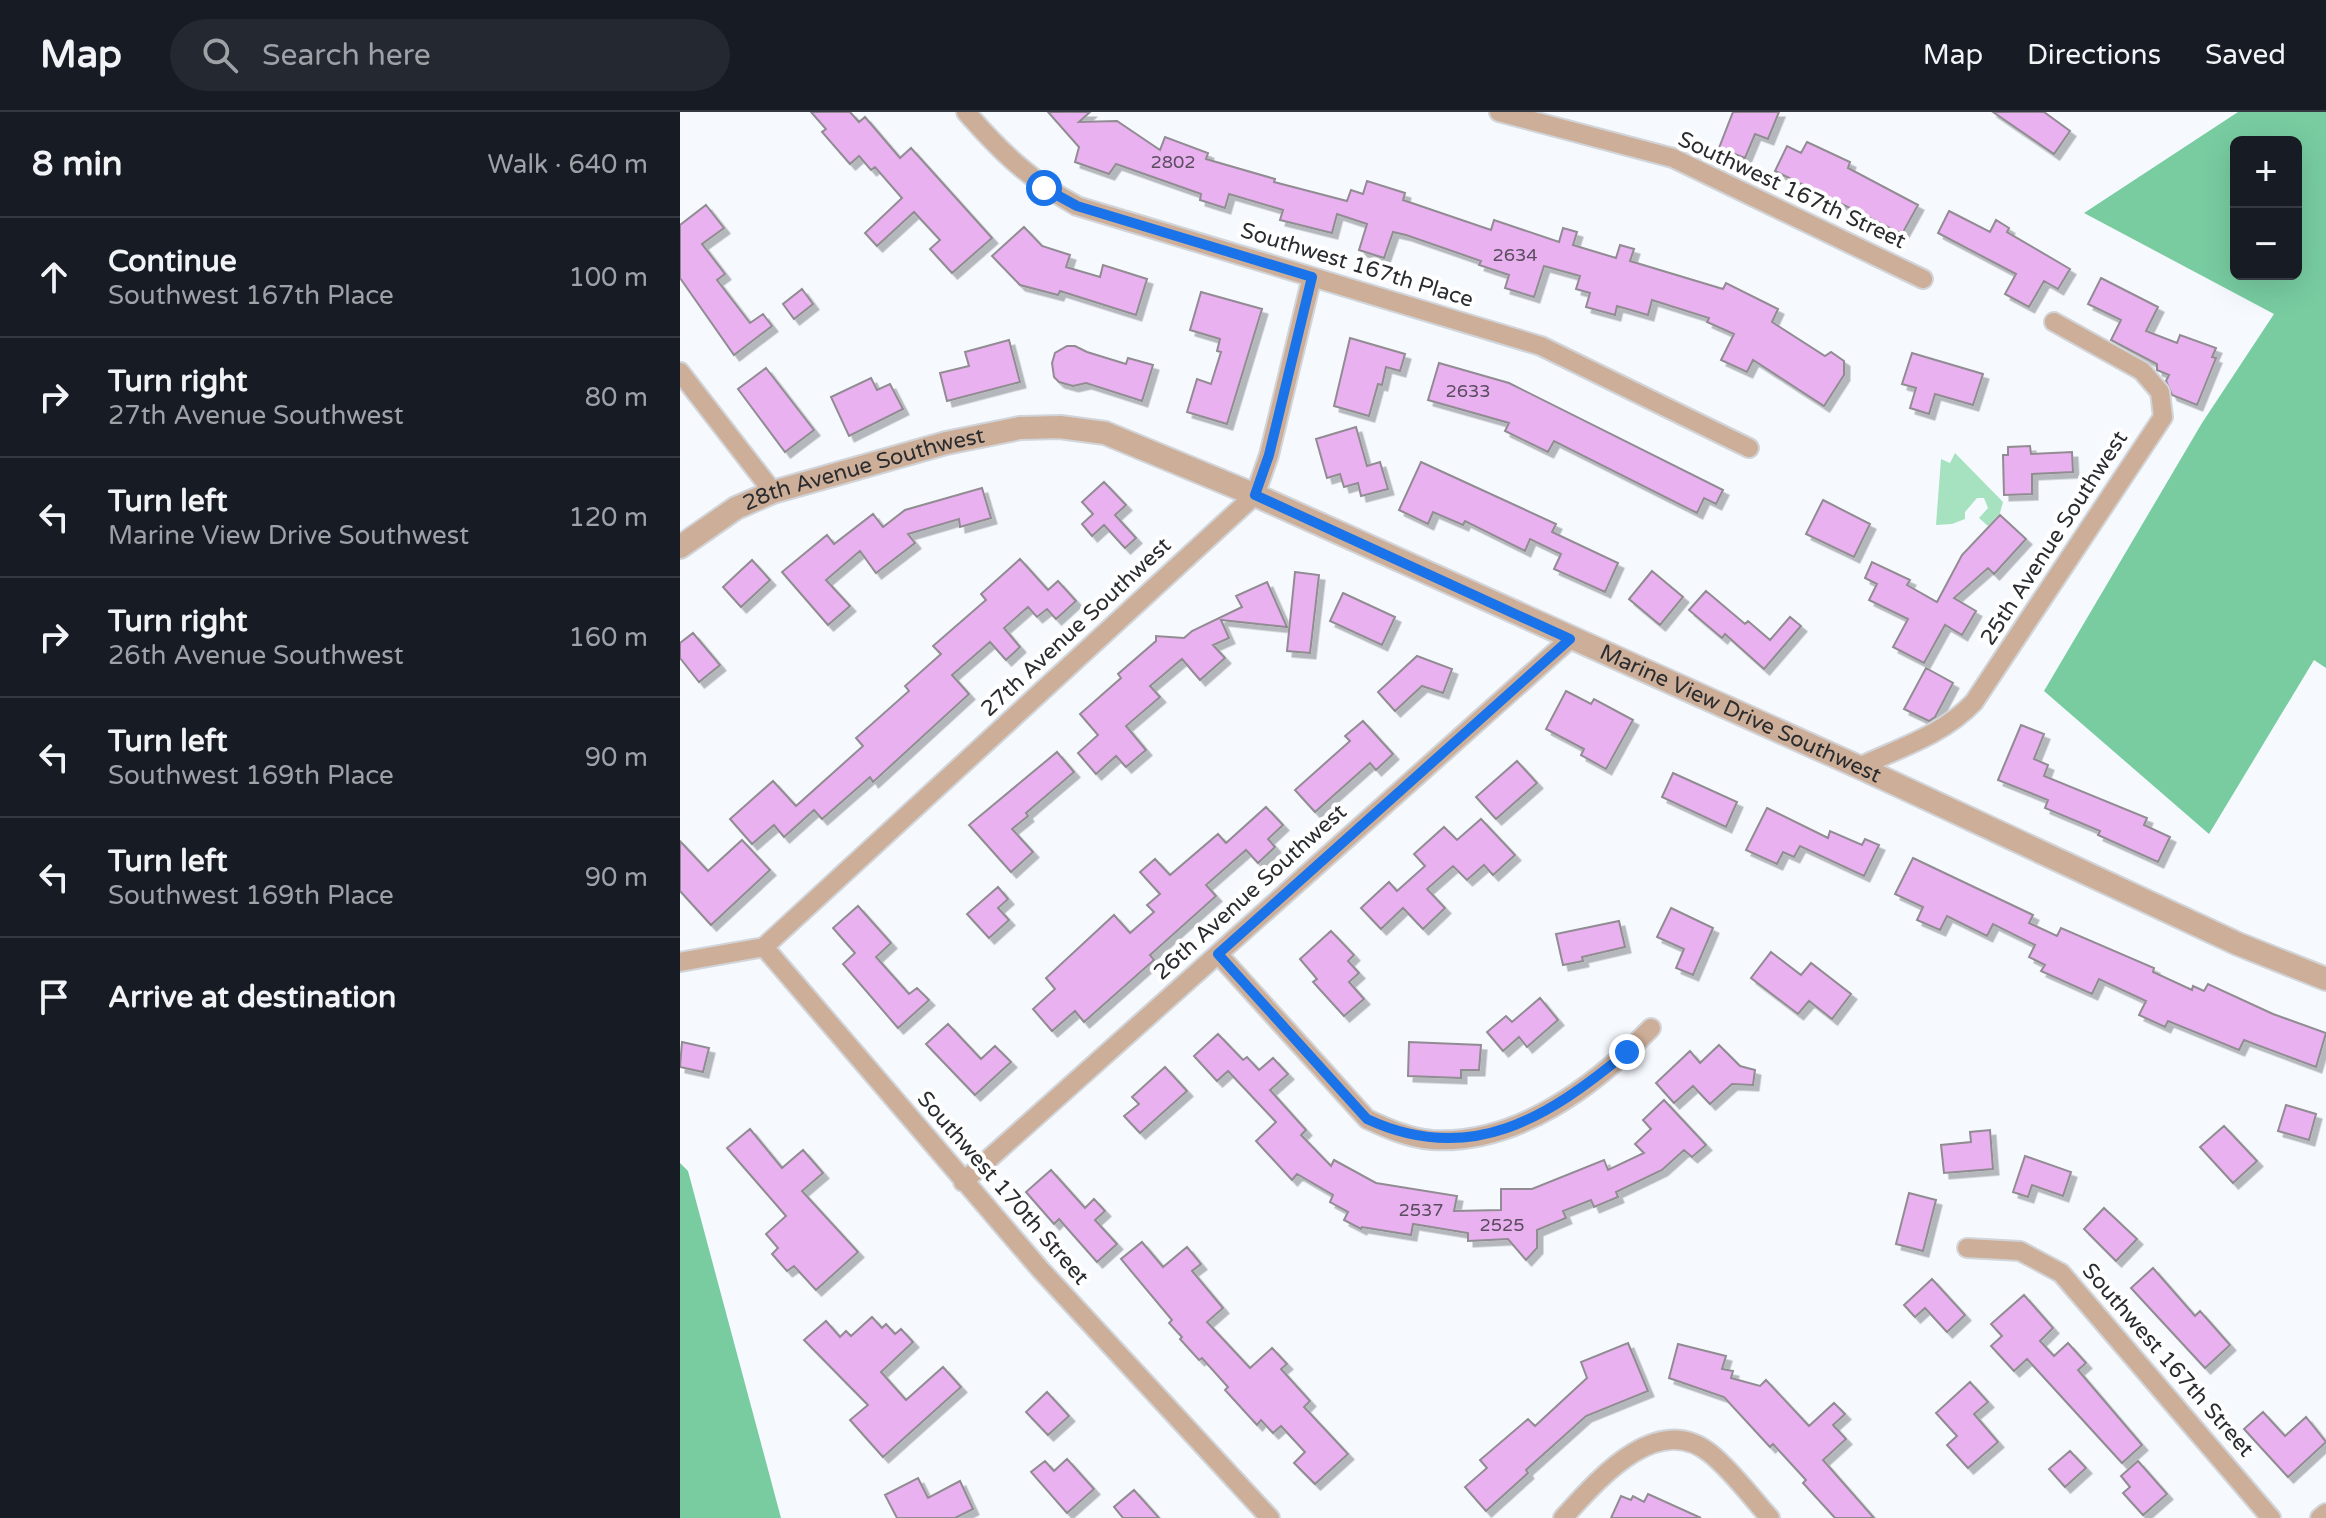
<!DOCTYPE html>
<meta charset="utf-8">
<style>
:root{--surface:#171b24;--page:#242831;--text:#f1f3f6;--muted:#9ea1a6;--line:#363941}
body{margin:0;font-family:"Varela Round",sans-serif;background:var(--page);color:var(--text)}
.controls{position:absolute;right:24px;top:24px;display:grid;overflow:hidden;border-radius:12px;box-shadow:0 8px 32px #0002}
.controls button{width:72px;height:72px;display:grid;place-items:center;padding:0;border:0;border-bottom:2px solid var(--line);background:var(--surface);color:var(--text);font:40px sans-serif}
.stop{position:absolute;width:24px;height:24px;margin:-18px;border:6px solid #1a73e8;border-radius:50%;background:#fff}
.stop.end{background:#1a73e8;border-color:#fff;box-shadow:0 2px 8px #0008}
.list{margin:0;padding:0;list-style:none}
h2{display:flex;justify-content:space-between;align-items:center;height:104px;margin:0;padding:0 32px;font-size:34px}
h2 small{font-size:26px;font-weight:400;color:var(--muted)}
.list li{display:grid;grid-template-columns:52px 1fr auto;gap:24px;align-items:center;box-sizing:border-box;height:120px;padding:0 32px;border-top:2px solid var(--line)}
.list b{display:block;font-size:30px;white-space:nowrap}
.list p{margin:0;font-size:26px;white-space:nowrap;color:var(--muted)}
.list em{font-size:26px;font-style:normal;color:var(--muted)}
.icon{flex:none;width:44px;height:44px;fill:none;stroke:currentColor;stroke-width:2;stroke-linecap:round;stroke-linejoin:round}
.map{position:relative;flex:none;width:1646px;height:1406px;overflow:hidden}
header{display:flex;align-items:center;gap:48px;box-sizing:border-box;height:112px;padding:0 40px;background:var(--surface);border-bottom:2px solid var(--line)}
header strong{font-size:38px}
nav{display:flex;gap:44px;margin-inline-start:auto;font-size:28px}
.search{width:560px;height:72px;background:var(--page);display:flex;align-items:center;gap:20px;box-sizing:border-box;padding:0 28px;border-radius:44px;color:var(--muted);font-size:30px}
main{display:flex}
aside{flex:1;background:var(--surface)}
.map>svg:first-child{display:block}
.green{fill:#a6e2c0}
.forest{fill:#78cca0;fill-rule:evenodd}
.building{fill:#e9b1f0;stroke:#918c92;stroke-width:2;filter:url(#shadow)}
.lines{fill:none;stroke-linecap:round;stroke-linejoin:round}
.minor-casing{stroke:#d1d5da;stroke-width:22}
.tertiary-casing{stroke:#d1d5da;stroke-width:26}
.minor{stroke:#cdae98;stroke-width:18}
.tertiary{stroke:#cdae98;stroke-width:22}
.route{stroke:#1a73e8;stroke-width:10}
.labels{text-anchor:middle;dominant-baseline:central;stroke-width:8;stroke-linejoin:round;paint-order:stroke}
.number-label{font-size:18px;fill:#5a4d5f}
.street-label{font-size:22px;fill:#2b2c2f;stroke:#fff}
</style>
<header>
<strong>Map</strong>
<div class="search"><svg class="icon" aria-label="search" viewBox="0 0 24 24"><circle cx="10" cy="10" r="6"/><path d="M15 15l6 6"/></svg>Search here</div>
<nav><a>Map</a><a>Directions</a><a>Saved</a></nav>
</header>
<main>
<aside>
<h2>8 min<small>Walk · 640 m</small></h2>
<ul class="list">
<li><svg class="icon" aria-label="ahead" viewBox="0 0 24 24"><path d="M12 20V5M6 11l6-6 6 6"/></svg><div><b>Continue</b><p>Southwest 167th Place</p></div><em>100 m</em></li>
<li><svg class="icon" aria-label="right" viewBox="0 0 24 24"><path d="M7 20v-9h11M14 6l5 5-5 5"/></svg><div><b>Turn right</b><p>27th Avenue Southwest</p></div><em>80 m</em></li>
<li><svg class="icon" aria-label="left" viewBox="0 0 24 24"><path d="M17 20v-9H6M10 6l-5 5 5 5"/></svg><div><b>Turn left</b><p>Marine View Drive Southwest</p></div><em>120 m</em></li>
<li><svg class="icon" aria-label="right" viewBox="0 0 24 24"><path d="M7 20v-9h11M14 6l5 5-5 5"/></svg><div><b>Turn right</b><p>26th Avenue Southwest</p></div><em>160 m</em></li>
<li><svg class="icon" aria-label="left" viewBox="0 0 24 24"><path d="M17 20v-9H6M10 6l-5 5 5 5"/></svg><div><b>Turn left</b><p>Southwest 169th Place</p></div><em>90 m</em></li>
<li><svg class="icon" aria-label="left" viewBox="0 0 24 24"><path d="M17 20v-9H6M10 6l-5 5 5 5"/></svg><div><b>Turn left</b><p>Southwest 169th Place</p></div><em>90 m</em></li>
<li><svg class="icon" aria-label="arrive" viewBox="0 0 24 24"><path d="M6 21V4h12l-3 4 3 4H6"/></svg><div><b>Arrive at destination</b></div></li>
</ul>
</aside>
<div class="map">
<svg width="1646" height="1406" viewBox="0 0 1646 1406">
<defs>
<filter id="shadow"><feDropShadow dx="5.5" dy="5.5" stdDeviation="0" flood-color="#0004"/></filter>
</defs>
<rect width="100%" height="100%" fill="#f6faff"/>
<!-- green -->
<path class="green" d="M1275,341L1323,390L1320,401L1308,414L1299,406L1308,396L1304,386H1297L1285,400V407L1272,412L1256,413L1261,347L1270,351Z"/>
<!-- forest -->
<path class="forest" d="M1558,0H1646V556L1634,548L1529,722L1364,579L1522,311L1594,202L1404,101ZM1616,30V162H1556V30Z
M0,1051L8,1059L101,1406H0Z"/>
<!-- building -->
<path class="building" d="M131,0H170L179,10L185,5L220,46L231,36L312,126L272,161L250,137L260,128L234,100L197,134L185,121L222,86L195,55L191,58L179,44L170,52L142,20L146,17Z
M368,0H410L399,10L437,9L480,38L485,25L528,41L526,47L595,67L594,70L667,89L671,78L683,82L687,69L725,81L723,88L811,118L814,108L879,130L883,116L897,120L893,133L936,146L940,133L954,137L950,149L1043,177L1046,171L1098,197L1092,210L1145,244L1151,240L1164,249V263L1144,294L1073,248L1067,260L1041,248L1054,222L1027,210L1029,206L972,188L968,203L937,194L935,203L906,195L910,181L896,177L900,164L864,154L854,185L825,176L829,163L799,153L801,149L726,123L713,120L704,146L679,138L687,112L657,102L652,121L600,108L603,98L549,82L545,96L520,88L521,82L436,52L429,62L395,50L399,35Z
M1053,0H1099L1088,27L1075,22L1065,46L1039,36Z
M1313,0H1364L1390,19L1374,42Z
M1127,30L1170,50L1168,56L1238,93L1222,122L1095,59L1107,34L1121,41Z
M26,93L44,116L22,132L45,162L37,168L70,211L83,202L92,214L54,243L0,166V113Z
M1269,99L1310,120L1316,108L1329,116L1327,120L1390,157L1378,177L1364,169L1349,195L1325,182L1336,162L1258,121Z
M344,115L362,134L390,143L386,155L420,165L423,153L467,167L456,203L380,179L378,183L340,173L312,144Z
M1421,166L1478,195L1466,219L1497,231L1500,223L1536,236L1532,245L1536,246L1517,293L1492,283L1486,269L1489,263L1477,258V252L1431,228L1441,208L1408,192Z
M122,177L133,192L114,207L103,192Z
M521,180L582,197L547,312L507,300L517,267L531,272L541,240L537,239L540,227L510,218Z
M670,226L725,242L720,259L706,255L702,273L698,272L689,304L654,294Z
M329,228L340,270L267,289L260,261L289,254L285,240Z
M387,234H395L407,240L446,252L448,246L473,253L462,289L406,271L393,274L379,270L374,265L372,251L375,241Z
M1232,241L1303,262L1293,293L1255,282L1249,302L1230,296L1236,276L1222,272Z
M759,251L829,271L1043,378L1036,392L1024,386L1017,401L874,329L868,340L825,319L829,311L748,288Z
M86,256L134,318L105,340L58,277Z
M191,266L197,278L210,272L223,297L169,324L151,285Z
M676,315L687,354L700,350L708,377L681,384L678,371L664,375L660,362L647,366L636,327Z
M1350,334L1351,342L1392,340L1393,360L1352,362V382L1324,383L1323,343H1328V335Z
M741,350L876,412L872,420L938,451L925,480L874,457L881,442L850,427L845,439L785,409L783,413L753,400L748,412L719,398Z
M424,370L446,393L435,403L456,426L445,436L424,413L412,424L402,412L413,402L402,390Z
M302,376L311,406L280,415L279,407L228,422L235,431L196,461L180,439L146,468L170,494L148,513L102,460L147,423L154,432L193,402L203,415L225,398Z
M1143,388L1190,412L1174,445L1126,422Z
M1320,403L1346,427L1314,462L1308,456L1274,486L1296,499L1282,523L1265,513L1244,551L1213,535L1228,507L1189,488L1197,472L1185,466L1192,450L1230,468L1227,473L1257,490L1282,443Z
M340,447L368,478L378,469L396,489L376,507L367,497L357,505L348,495L324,516L340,535L326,548L310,530L272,563L289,582L193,670L190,665L142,707L134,698L104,725L94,713L72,732L50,707L93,669L116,694L183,634L176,626L229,579L225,574L261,542L253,534L306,488L301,482Z
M72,448L90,468L61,495L43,475Z
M972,459L1003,485L980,513L949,487Z
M615,460L639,463L630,541L607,539Z
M587,470L607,515L541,508L549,526L533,533L545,546L520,568L502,547L470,574L480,585L446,614L466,638L446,655L436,644L416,662L398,641L418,623L400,602L441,566L438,562L476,529V524L504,526L512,519L562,495L556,484Z
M1026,479L1065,512L1068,509L1090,528L1110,505L1121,514L1084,557L1045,522L1042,526L1009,498Z
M663,481L715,505L702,533L650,509Z
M13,521L40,553L19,570L0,546V531Z
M737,544L772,557L763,581L742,574L715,599L698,580Z
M1246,556L1273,571L1255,605L1249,609L1224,597Z
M886,579L911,592L914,587L953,608L926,657L901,643L904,637L866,617Z
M683,609L713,642L696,658L690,651L635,700L615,678L670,629L665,624Z
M1341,613L1364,622L1354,647L1368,653L1364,664L1467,706L1464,713L1490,725L1478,750L1418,723L1420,719L1365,696L1368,688L1318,668Z
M377,640L394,660L346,701L348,704L332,717L353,740L331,760L289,713Z
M837,649L857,671L816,707L796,685Z
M993,661L1057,690L1046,715L982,685Z
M586,695L603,713L588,727L595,735L578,751L566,738L526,773L536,784L470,843L474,848L404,910L395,899L372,919L353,897L375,877L366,866L434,803L450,821L474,800L467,793L480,782L460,760L475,747L490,763L538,722L546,731Z
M1087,696L1148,726L1150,719L1182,733L1185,727L1199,733L1184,764L1120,734L1114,745L1103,740L1097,752L1066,738Z
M801,707L835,743L813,763L804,753L787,768L773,754L747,777L765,796L743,817L723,796L701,817L681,796L709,770L717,779L745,754L734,742L764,715L777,728Z
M62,728L90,758L31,813L0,779V729L28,759Z
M1233,746L1353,803L1349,811L1377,824L1381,816L1474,856L1473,860L1512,878L1513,874L1524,879L1528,872L1593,902L1646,921L1636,955L1564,928L1559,938L1488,909L1485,915L1459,903L1466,889L1419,867L1412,882L1361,859L1365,853L1349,845L1355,833L1313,812L1307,824L1267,804L1260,818L1237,808L1243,795L1215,782Z
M318,775L328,787L318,796L329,808L309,826L287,802Z
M178,794L211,831L196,845L229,882L237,876L249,888L218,916L163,852L175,841L153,816Z
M991,796L1033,816L1013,863L996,856L1004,837L977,825Z
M939,809L945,835L902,845L903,849L883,853L876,822Z
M651,819L674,843L668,849L679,861L669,870L684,887L664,904L633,870L637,867L620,847Z
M1091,840L1121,863L1131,851L1171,882L1152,907L1129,889L1118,902L1071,866Z
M860,886L878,908L847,935L839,925L823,939L807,920L826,904L832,910Z
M268,912L301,947L315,934L331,950L295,983L246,932Z
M538,922L563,948L567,945L579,958L593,946L608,962L590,978L626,1018L621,1023L651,1054L654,1048L696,1071L777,1084L774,1099L821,1098V1077H852L924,1048L928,1058L964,1041L955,1032L971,1017L963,1008L984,988L1026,1033L1012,1045L1004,1038L982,1058L936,1080L938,1085L914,1095L911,1088L883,1099L886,1106L857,1118V1136L846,1148L828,1127L788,1129V1121L733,1112L731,1123L682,1115L681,1117L664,1108L668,1100L650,1090L653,1083L617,1062L612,1068L576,1029L596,1010L548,959L537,969L514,944Z
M2,930L29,936L23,960L0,955Z
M729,930L801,933L799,958H781V966L728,964Z
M1039,933L1060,954L1075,958L1073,973L1052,972L1030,992L1013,974L994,991L976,971L1010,939L1020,951Z
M485,955L507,979L460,1021L444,1004L459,992L452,985Z
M1606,993L1636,1002L1629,1028L1598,1019Z
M1544,1014L1577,1049L1553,1071L1520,1035Z
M70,1017L102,1056L123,1038L143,1061L122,1079L178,1140L136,1178L114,1154L107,1159L92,1142L98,1136L86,1122L106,1104L47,1036Z
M1310,1018L1313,1057L1264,1061L1261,1033L1291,1030L1290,1020Z
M1345,1044L1391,1060L1383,1084L1352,1073L1348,1085L1333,1080Z
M371,1058L405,1096L414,1087L425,1099L415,1108L437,1132L417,1150L379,1107L374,1112L346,1080Z
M1229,1081L1256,1088L1243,1139L1216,1132Z
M1424,1096L1457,1127L1436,1149L1404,1117Z
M462,1130L483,1155L507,1135L521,1152L512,1159L543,1196L527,1210L570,1256L592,1236L607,1252L601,1257L630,1289L624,1295L668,1342L635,1372L614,1351L625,1340L601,1314L593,1321L581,1308L577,1313L545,1278L548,1275L522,1246L519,1248L500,1227L502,1225L489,1211L492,1208L441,1147Z
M1473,1156L1515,1204L1520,1199L1550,1233L1525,1256L1451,1176Z
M1252,1167L1285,1203L1267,1220L1245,1196L1235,1205L1224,1193Z
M1344,1183L1373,1216L1360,1229L1374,1244L1388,1231L1406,1251L1398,1258L1462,1333L1442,1351L1347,1247L1334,1259L1311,1234L1322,1224L1311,1212Z
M192,1205L202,1216L206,1212L215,1222L221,1217L233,1230L201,1260L226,1288L263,1255L281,1275L203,1345L170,1308L188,1293L124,1228L146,1209L160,1225L166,1219L171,1224Z
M948,1231L968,1279L906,1304L846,1358L848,1361L806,1399L785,1375L807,1356L800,1348L848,1307L855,1314L907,1266L901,1250Z
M998,1232L1046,1244L1042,1257L1053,1259L1051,1266L1080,1274L1086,1268L1129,1314L1154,1291L1165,1302L1153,1313L1166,1327L1143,1348L1194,1406H1155L1123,1371L1126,1368L1093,1332L1090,1335L1044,1285L989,1266Z
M1290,1270L1308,1290L1294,1302L1318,1330L1288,1356L1267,1333L1277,1324L1256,1301Z
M367,1280L389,1304L368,1323L346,1300Z
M1583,1300L1605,1324L1626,1305L1646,1330L1608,1365L1564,1317Z
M1390,1339L1406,1356L1385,1375L1369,1357Z
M387,1347L414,1377L387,1401L351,1360L365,1349L374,1359Z
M1458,1349L1487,1382L1463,1403L1443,1381L1450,1375L1441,1364Z
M238,1366L248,1386L280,1369L293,1397L275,1406H217L205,1383Z
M454,1378L479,1406H443L434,1395Z
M968,1382L1021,1406H931L941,1384L951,1388L953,1384L964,1390Z"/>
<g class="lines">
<defs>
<path id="minor" d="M286,0C321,40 350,68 397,94L861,234L1069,336
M819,0L993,46L1243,167
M0,260L93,380
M1179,655C1219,636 1263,623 1294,590L1483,305L1480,280L1462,259L1374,210
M84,835L575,383L589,343L632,165
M538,842L687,1007C708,1017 729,1026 752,1028C837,1033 915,974 971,916
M0,850L84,835L360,1157L590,1406
M283,1070L890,527
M1287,1136L1340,1139L1381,1161L1591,1406
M883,1406C917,1369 977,1297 1031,1342C1053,1360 1071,1385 1090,1406
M1640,1406L1646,1401"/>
<g id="tertiary">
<path id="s1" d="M0,435L56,396L93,380L266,331L340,316L380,315L425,321L575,383L1179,655L1558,832L1646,867"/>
</g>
</defs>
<!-- minor casing -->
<use href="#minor" class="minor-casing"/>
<!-- tertiary casing -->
<use href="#tertiary" class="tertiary-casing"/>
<!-- minor -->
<use href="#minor" class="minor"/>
<!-- tertiary -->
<use href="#tertiary" class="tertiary"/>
</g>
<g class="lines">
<!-- route -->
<path class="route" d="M364,76L397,94L632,165L589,343L575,383L890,527L538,842L687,1007C790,1055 868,1006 947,940"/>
</g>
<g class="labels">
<!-- number labels -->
<g class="number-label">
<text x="493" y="50">2802</text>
<text x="835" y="143">2634</text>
<text x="788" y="279">2633</text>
<text x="741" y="1098">2537</text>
<text x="822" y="1113">2525</text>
</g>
<!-- street labels -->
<g class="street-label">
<text transform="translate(1112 78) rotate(25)">Southwest 167th Street</text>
<text transform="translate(677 153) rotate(17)">Southwest 167th Place</text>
<text stroke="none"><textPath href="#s1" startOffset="202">28th Avenue Southwest</textPath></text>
<text transform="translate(1374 426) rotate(-57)">25th Avenue Southwest</text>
<text transform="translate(396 515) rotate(-43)">27th Avenue Southwest</text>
<text stroke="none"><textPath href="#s1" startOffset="1144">Marine View Drive Southwest</textPath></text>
<text transform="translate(570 780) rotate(-42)">26th Avenue Southwest</text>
<text transform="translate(323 1076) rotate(49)">Southwest 170th Street</text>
<text transform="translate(1488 1248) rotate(49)">Southwest 167th Street</text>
</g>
</g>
</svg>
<div class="controls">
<button>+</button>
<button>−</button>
</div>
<div class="stop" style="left:364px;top:76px"></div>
<div class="stop end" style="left:947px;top:940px"></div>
</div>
</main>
